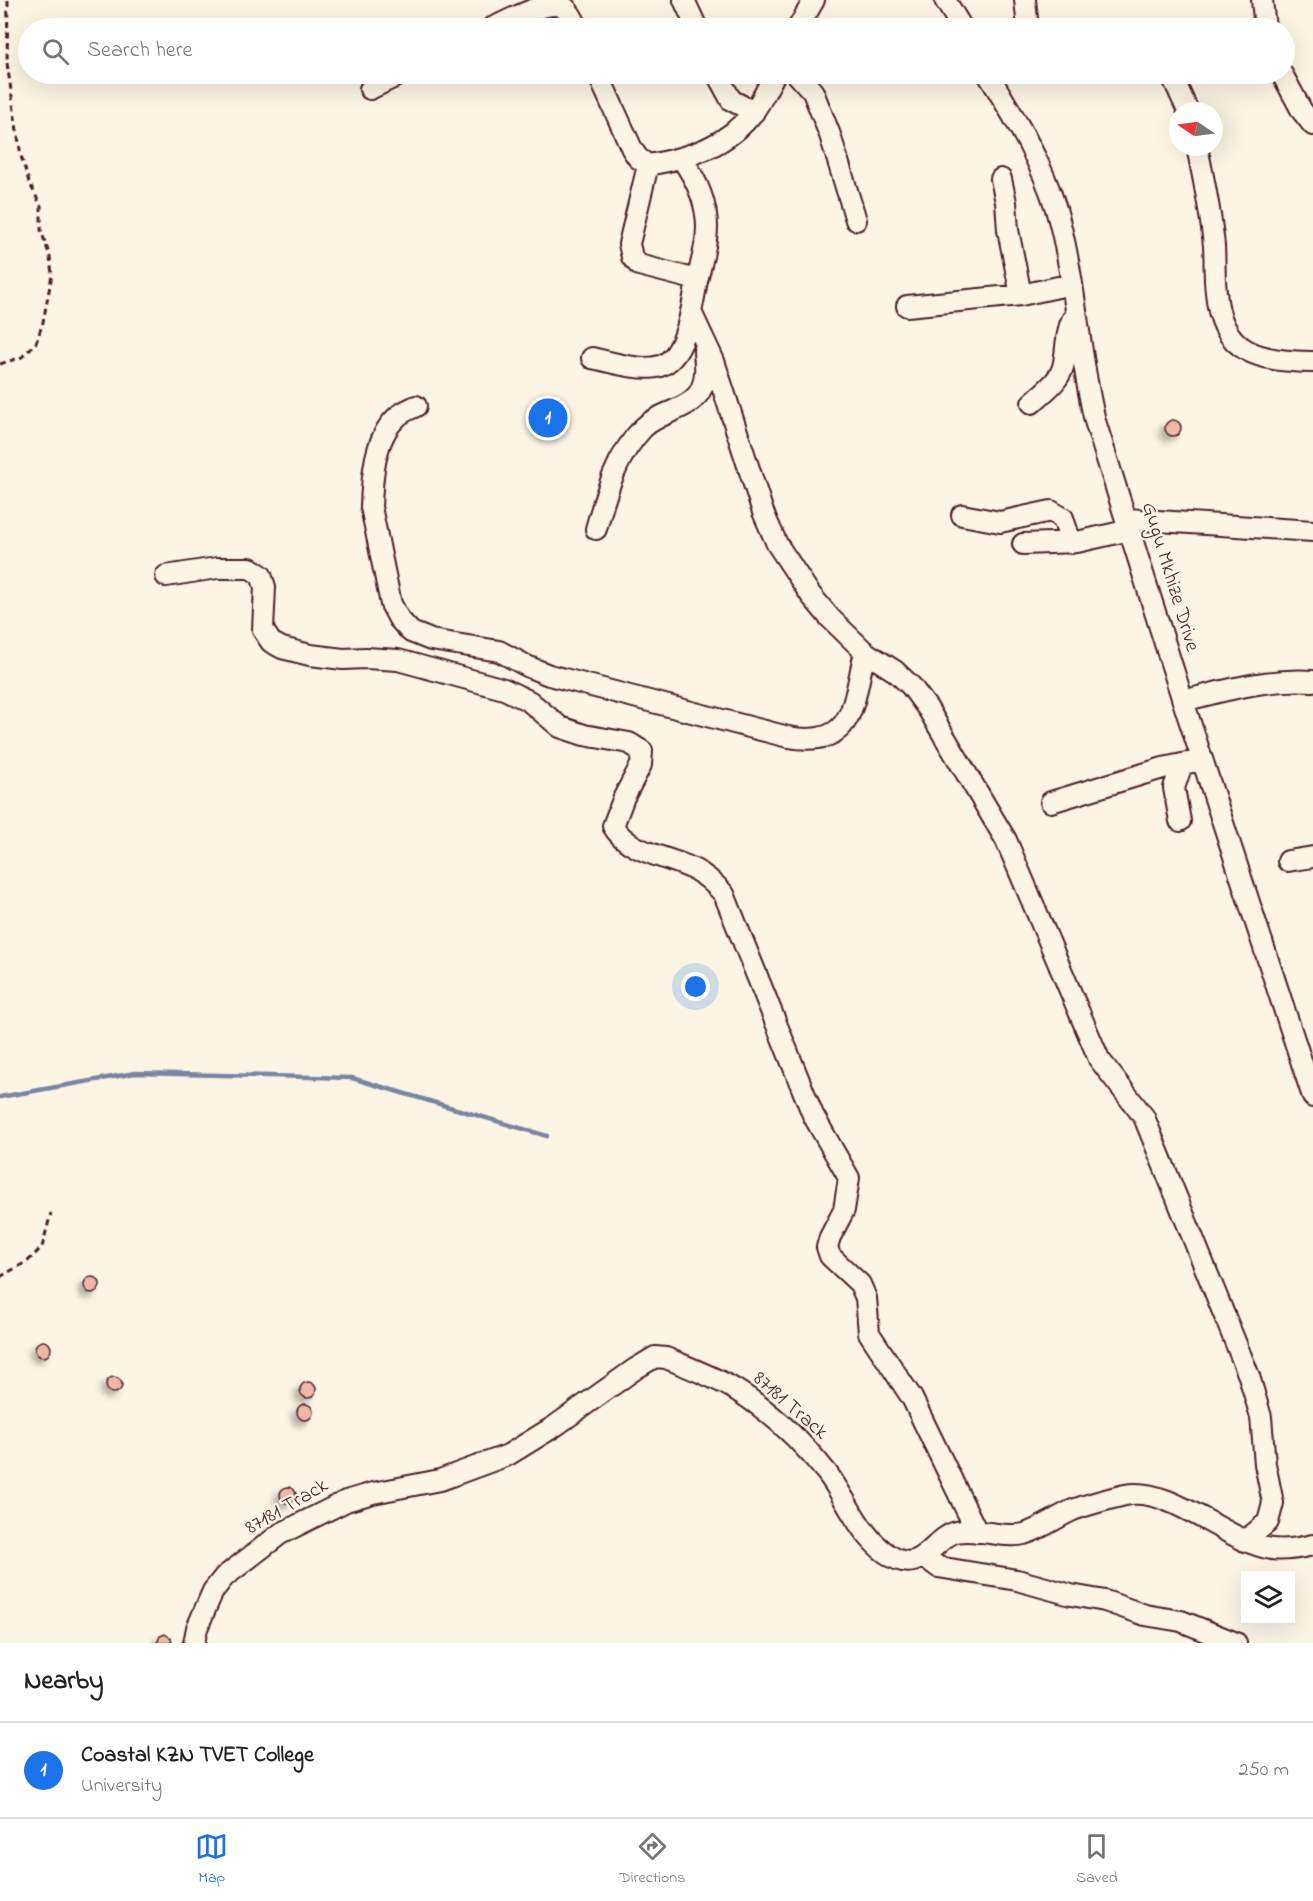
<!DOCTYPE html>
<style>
:root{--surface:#fff;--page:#f6f6f6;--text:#222;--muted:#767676;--line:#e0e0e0;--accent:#1a73e8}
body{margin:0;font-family:"Indie Flower",sans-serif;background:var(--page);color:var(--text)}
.controls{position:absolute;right:18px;bottom:18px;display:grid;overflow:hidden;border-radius:0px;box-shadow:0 6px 24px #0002}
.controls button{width:54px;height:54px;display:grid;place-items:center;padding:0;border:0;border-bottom:2px solid var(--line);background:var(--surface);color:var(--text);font:30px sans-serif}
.compass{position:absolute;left:1169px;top:102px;width:54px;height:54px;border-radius:50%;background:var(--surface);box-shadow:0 6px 24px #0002;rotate:283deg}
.you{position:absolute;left:696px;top:987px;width:21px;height:21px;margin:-15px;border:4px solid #fff;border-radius:50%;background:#1a73e8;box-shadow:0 0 0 9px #1a73e833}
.badge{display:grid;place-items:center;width:39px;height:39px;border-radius:50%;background:var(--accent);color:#fff;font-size:20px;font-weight:700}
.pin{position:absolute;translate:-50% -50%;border:3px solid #fff;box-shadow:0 2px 6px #0006}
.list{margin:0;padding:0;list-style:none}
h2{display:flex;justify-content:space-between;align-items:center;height:78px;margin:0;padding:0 24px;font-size:26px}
h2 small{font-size:20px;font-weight:400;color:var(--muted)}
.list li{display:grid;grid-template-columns:39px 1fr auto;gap:18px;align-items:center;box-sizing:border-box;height:96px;padding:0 24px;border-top:2px solid var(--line)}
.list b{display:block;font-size:22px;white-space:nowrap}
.list p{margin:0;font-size:20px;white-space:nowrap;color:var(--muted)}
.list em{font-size:20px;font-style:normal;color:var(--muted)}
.icon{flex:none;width:33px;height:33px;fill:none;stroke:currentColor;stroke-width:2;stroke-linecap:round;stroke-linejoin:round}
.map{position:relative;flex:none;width:1313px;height:1643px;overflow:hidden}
.search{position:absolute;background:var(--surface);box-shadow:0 6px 24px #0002;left:18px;right:18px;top:18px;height:66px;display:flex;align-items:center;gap:15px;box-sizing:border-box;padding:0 21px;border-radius:33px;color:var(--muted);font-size:22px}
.sheet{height:174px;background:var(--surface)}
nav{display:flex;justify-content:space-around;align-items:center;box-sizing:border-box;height:84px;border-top:2px solid var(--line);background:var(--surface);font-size:16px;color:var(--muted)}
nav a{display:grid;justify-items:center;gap:3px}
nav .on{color:var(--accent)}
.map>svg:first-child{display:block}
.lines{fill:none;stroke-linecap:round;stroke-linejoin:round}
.stream{stroke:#7886a4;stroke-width:4.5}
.building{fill:#efb7a7;stroke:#4a1f2b;stroke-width:1.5;filter:url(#shadow)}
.minor-casing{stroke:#4a1f2b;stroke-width:24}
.path{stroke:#4a1f2b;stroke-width:3;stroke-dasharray:6 4.5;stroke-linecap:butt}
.minor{stroke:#fcf5e5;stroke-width:20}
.labels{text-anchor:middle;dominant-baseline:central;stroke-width:4.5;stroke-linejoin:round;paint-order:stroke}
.street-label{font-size:21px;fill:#4a1f2b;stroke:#fcf5e5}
</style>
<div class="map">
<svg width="1313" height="1643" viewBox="0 0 1313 1643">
<defs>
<filter id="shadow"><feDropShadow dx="-5.5" dy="5.5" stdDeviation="3" flood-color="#0004"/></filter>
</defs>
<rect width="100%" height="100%" fill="#fcf5e5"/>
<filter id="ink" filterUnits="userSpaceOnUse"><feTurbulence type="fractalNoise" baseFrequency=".0167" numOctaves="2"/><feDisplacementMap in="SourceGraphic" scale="12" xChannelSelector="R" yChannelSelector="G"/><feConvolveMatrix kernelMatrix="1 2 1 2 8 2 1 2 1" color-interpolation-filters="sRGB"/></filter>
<g filter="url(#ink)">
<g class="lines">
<!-- stream -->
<path class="stream" d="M0,1097L135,1073L352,1078L547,1136"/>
</g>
<!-- building -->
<path class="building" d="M1165 428a8 8 0 1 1 16 0a8 8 0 1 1-16 0Z
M84 1285a8 8 0 1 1 16 0a8 8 0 1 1-16 0Z
M35 1349a8 8 0 1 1 16 0a8 8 0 1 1-16 0Z
M106 1385a8 8 0 1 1 16 0a8 8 0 1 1-16 0Z
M300 1390a8 8 0 1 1 16 0a8 8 0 1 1-16 0Z
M297 1412a8 8 0 1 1 16 0a8 8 0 1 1-16 0Z
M280 1495a8 8 0 1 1 16 0a8 8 0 1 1-16 0Z
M165,1634L171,1638L172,1643H157L160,1636Z"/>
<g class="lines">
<defs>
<path id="minor" d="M684,0L697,28
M945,0L962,28
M1025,0L1028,28
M1262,0L1265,28
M492,28C508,21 545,0 562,6C570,10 574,21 578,28
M798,28L814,0
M598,74L632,149L638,158L648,165C689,158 728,146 754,111C763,99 768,86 775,74
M717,74L731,100L754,112
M797,74L813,92L830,135L856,220
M988,74C1014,117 1041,160 1056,209C1076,278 1078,351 1095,421L1183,701L1313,1097
M1171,74L1188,111
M1282,74L1302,111L1313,125
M370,89L401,74
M1197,147C1204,180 1211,213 1214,246C1215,262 1214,277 1216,292C1221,354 1259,361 1313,362
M648,165L629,244L632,257L639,265L697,280
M1001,179L1006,202L1008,230L1021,295
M907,306L1021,295L1072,284
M692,314L714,361L763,512L777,544L810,594L830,618L865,652L895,671L911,686L928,709L1006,840L1099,1059L1144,1117L1249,1376L1261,1417L1265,1464L1273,1503L1268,1522L1245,1541
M592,358C611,362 642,372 660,366C687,357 692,305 697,281C701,263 707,246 707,227C707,202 696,179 682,159
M1032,403C1042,393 1059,382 1063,367C1067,352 1065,334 1072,320
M416,406C410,409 401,412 396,418C374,439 372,478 371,507L391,604L399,619L411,632L431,640L499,651L529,667L549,675L788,737C856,749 852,704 865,652
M962,515L1000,522L1051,511L1063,518L1071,543
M1127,519L1313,531
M596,529C606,493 616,456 643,428C664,407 703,412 705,373C706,366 704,358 704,350
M1023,544L1077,542L1130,530
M166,576L217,568H250L261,575L265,587L263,630L271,642L282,648L310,655L343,659L366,658L398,660L504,689L529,701L560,727L584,735L629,743L642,751L641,765L624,797L613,826C629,854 669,856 695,870C707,876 715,884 724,894L813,1115L849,1178L844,1210L830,1237L827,1247L830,1256L860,1284L866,1298L869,1333L912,1398L977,1532
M1183,701C1226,690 1268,678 1313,681
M1051,802L1163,768L1202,760
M1180,821L1174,788L1182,764
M1288,861L1313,857
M925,1557L938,1567L1017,1580L1071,1595L1105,1601L1145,1615L1181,1621L1236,1643
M194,1643L197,1628L213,1591L224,1577L280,1534L346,1501L373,1493L440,1480L508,1455L555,1426L635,1369L655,1357L666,1358C690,1368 715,1377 736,1390C770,1411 802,1442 827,1473C846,1498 859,1534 886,1553C922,1579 931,1539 956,1532C976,1527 1005,1539 1024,1534C1041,1529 1057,1517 1073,1510C1089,1504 1108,1499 1125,1495C1170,1485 1228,1543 1272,1549C1285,1551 1300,1548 1313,1545"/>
</defs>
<!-- minor casing -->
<use href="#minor" class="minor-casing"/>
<!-- path -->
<path class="path" d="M0,364L22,357L36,343L43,322L52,275L50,257L41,230V206L29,182L21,156L16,124L7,63L8,0
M0,1277L28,1261L42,1247L51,1213"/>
<!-- minor -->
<use href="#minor" class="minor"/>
</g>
</g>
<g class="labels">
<!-- street labels -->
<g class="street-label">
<text transform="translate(1170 577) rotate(73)">Gugu Mkhize Drive</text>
<text transform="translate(790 1406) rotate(41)">87181 Track</text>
<text transform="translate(287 1507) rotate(-30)">87181 Track</text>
</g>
</g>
</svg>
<div class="controls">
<button><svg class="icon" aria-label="layers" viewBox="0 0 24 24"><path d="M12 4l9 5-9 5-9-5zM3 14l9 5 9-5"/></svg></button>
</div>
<svg class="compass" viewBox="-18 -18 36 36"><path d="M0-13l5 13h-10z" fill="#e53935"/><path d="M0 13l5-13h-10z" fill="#767676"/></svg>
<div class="you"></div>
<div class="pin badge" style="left:548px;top:418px">1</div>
<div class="search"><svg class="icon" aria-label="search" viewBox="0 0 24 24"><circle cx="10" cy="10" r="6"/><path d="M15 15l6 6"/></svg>Search here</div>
</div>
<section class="sheet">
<h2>Nearby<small></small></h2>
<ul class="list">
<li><span class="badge">1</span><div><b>Coastal KZN TVET College</b><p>University</p></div><em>250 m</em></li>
</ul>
</section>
<nav>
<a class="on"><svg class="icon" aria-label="map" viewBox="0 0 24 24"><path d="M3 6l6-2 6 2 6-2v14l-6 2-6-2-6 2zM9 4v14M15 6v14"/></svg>Map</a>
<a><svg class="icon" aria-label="directions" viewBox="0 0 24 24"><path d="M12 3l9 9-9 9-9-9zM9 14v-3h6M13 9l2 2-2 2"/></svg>Directions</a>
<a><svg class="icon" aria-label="saved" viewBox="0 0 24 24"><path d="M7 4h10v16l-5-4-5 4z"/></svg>Saved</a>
</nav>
